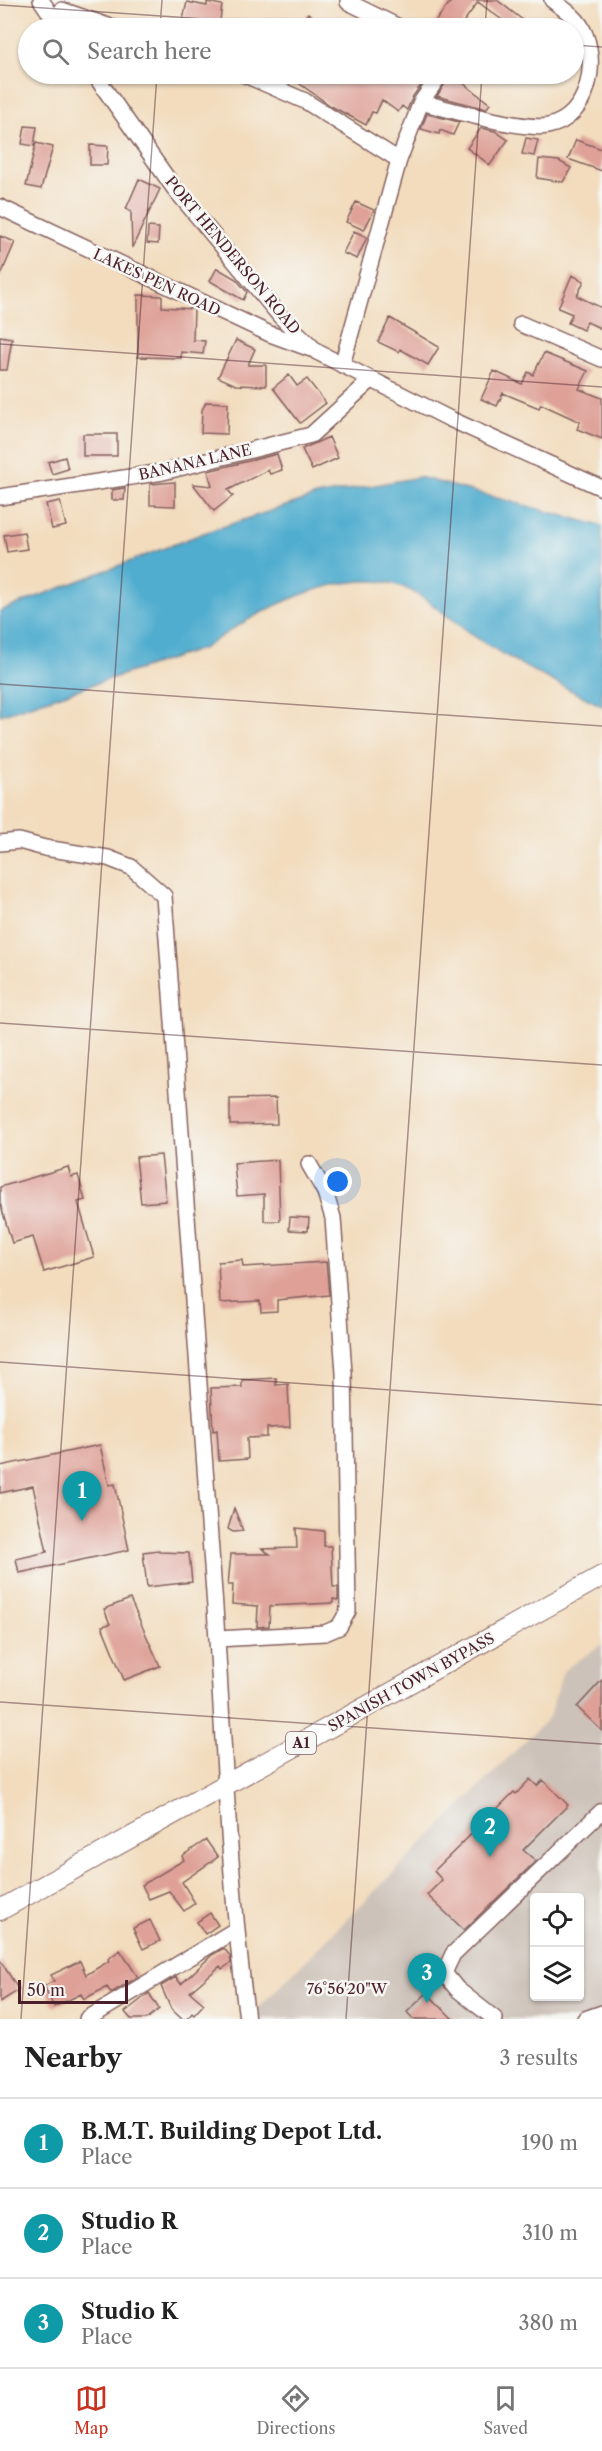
<!DOCTYPE html>
<meta charset="utf-8">
<style>
:root{--surface:#fff;--page:#f6f6f6;--text:#222;--muted:#767676;--line:#e0e0e0;--accent:#c8321e}
body{margin:0;font-family:"Libre Caslon Text",serif;background:var(--page);color:var(--text)}
.controls{position:absolute;right:18px;bottom:18px;display:grid;overflow:hidden;border-radius:6px;box-shadow:0 2px 4px #0004}
.controls button{width:54px;height:54px;display:grid;place-items:center;padding:0;border:0;border-bottom:2px solid var(--line);background:var(--surface);color:var(--text);font:30px sans-serif}
.scale{position:absolute;left:18px;bottom:15px;width:110px;box-sizing:border-box;padding-left:6px;border:3px solid #4a1f2b;border-top:0;font-size:16px;line-height:21px;white-space:nowrap;color:#4a1f2b;-webkit-text-stroke:4px #f6f6f2;paint-order:stroke}
.you{position:absolute;left:338px;top:1182px;width:21px;height:21px;margin:-15px;border:4px solid #fff;border-radius:50%;background:#1a73e8;box-shadow:0 0 0 9px #1a73e833}
.badge{display:grid;place-items:center;width:39px;height:39px;border-radius:50%;background:var(--accent);color:#fff;font-size:20px;font-weight:700}
.pin{position:absolute;translate:-50% -50px;filter:drop-shadow(0 2px 3px #0008)}
.pin::after{content:'';position:absolute;top:32px;width:21px;height:18px;background:inherit;clip-path:polygon(0 0,100% 0,50% 100%)}
.list{margin:0;padding:0;list-style:none}
h2{display:flex;justify-content:space-between;align-items:center;height:78px;margin:0;padding:0 24px;font-size:26px}
h2 small{font-size:20px;font-weight:400;color:var(--muted)}
.list li{display:grid;grid-template-columns:39px 1fr auto;gap:18px;align-items:center;box-sizing:border-box;height:90px;padding:0 24px;border-top:2px solid var(--line)}
.list b{display:block;font-size:22px;white-space:nowrap}
.list p{margin:0;font-size:20px;white-space:nowrap;color:var(--muted)}
.list em{font-size:20px;font-style:normal;color:var(--muted)}
.icon{flex:none;width:33px;height:33px;fill:none;stroke:currentColor;stroke-width:2;stroke-linecap:round;stroke-linejoin:round}
.map{position:relative;flex:none;width:602px;height:2019px;overflow:hidden}
.search{position:absolute;background:var(--surface);box-shadow:0 2px 4px #0004;left:18px;right:18px;top:18px;height:66px;display:flex;align-items:center;gap:15px;box-sizing:border-box;padding:0 21px;border-radius:33px;color:var(--muted);font-size:22px}
.sheet{height:348px;background:var(--surface)}
nav{display:flex;justify-content:space-around;align-items:center;box-sizing:border-box;height:84px;border-top:2px solid var(--line);background:var(--surface);font-size:16px;color:var(--muted)}
nav a{display:grid;justify-items:center;gap:3px}
nav .on{color:var(--accent)}
.map>svg:first-child{display:block}
.industrial{fill:#cdc2b9;fill-rule:evenodd}
.water{fill:#51adcf;stroke:#4e667d;stroke-width:1.5}
.building{fill:#dea097}
.lines{fill:none;stroke-linecap:round;stroke-linejoin:round}
.minor-casing{stroke:#85615e;stroke-width:18}
.major-casing{stroke:#85615e;stroke-width:22}
.minor{stroke:#fff;stroke-width:15}
.major{stroke:#fff;stroke-width:20}
.ticks{fill:none;stroke:#4a1f2b;stroke-width:1.5;stroke-opacity:0.45}
.labels{text-anchor:middle;dominant-baseline:central;stroke-width:5;stroke-linejoin:round;paint-order:stroke}
.shield{fill:#f6f6f2;stroke:#7e6067;stroke-width:1.5}
.shield-label{font-size:14px;font-weight:bold;fill:#4a1f2b}
.street-label{font-size:15px;fill:#4a1f2b;stroke:#f6f6f2}
.ticks-label{font-size:15px;text-anchor:middle;fill:#4a1f2b;stroke:#f6f6f2;stroke-width:5;stroke-linejoin:round;paint-order:stroke}
</style>
<div class="map">
<svg width="602" height="2019" viewBox="0 0 602 2019">
<rect width="100%" height="100%" fill="#f6f6f2"/>
<filter id="ink" filterUnits="userSpaceOnUse"><feTurbulence type="fractalNoise" baseFrequency=".0167" numOctaves="2"/><feDisplacementMap in="SourceGraphic" scale="12" xChannelSelector="R" yChannelSelector="G"/><feConvolveMatrix kernelMatrix="1 2 1 2 8 2 1 2 1" color-interpolation-filters="sRGB"/></filter>
<filter id="wash" filterUnits="userSpaceOnUse"><feTurbulence type="fractalNoise" baseFrequency=".008" numOctaves="4" result="noise"/><feDisplacementMap in="SourceGraphic" scale="24" xChannelSelector="R" yChannelSelector="G"/><feGaussianBlur stdDeviation="1.35" result="paint"/><feColorMatrix in="noise" values="0 0 0 0 0 0 0 0 0 0 0 0 0 0 0 0 0 1.4 0 .05"/><feComposite in="paint" operator="in"/></filter>
<g filter="url(#wash)">
<rect width="100%" height="100%" fill="#f2dcbd"/>
<!-- industrial -->
<path class="industrial" d="M602,1644V2019H259L258,2008L549,1717L563,1671ZM534,1898H580V1996H534Z"/>
<!-- water -->
<path class="water" d="M419,477L602,526V706C559,684 514,663 474,636C449,619 415,585 385,582C324,574 252,614 204,648L0,715V611L204,533L316,496Z"/>
<g id="blocks">
<!-- building -->
<path class="building" d="M452,0H497L533,28H513L478,2L459,28H430Z
M187,2L207,6V2L222,5L219,28H181Z
M308,13L328,28H296Z
M286,74H429L413,96L407,110L402,106L398,112L382,100L376,113L372,112L366,125L331,106Z
M451,74H464L459,80L490,104L486,109L437,96Z
M427,114L459,122L453,135L440,130L439,134L421,129Z
M25,126L37,127L34,146L22,144Z
M481,128L495,131L508,140L490,165L467,148Z
M526,138L538,140L534,156L522,154Z
M576,140L602,149V171L568,159Z
M36,143L53,147L41,189L26,186Z
M90,145L108,146L107,165H90Z
M539,159L559,161L571,168L563,182L537,178Z
M139,179L160,189L132,248L131,212L126,209Z
M356,202L374,210L364,230L346,222Z
M148,227L159,228L158,244L147,243Z
M354,231L367,237L357,259L343,253Z
M0,236L15,242L0,277Z
M217,268L236,279L247,292L243,300L210,281Z
M572,275L584,281L577,296L602,308V329L587,322L583,330L568,323L572,314L558,308Z
M138,295L162,296V307L194,309L193,340L205,341L203,354L181,352V358L138,357Z
M390,318L439,347L428,365L400,349L399,352L378,342Z
M0,336L12,338L7,370H0Z
M236,340L255,349L248,365H266V386L236,385L218,377Z
M544,353L588,371L579,389L602,398V439L577,429L580,422L541,404L539,408L503,393L497,406L481,399L494,371L522,384L528,372L533,375Z
M289,375L297,386L307,379L326,403L300,423L273,388Z
M206,402L228,403L227,434L201,433L202,410Z
M83,434H117V456H83Z
M329,437L338,458L312,470L302,449Z
M277,454L282,470L270,474L268,470L228,490L233,496L214,511L193,484L212,486L208,471Z
M65,457L68,469L52,474L48,462Z
M175,482V506L150,505V484Z
M125,488L124,500H112V490Z
M60,501L66,526L52,529L46,504Z
M24,532L27,549L7,552L4,535Z
M276,1098L277,1124L230,1125V1099Z
M161,1155L166,1201L141,1203L136,1157Z
M278,1160L280,1221H264V1194L237,1196L234,1163Z
M68,1167L71,1177L78,1175L85,1200L78,1202L94,1257L44,1272L33,1237L12,1243L0,1203V1187Z
M290,1217L309,1218L308,1231L289,1230Z
M242,1260L243,1267L326,1262L329,1295L277,1300V1311L261,1312L260,1301L220,1303L218,1262Z
M276,1378V1385L288,1384L290,1427L267,1428V1437L247,1438L248,1459L219,1461L217,1430L213,1431L211,1388L242,1387V1380Z
M100,1445L109,1485L115,1484L129,1550L19,1573L16,1559L47,1552L33,1486L0,1493V1466Z
M234,1508L243,1531L233,1532L228,1529Z
M296,1528L324,1531V1546H331L333,1587H338V1600L333,1599V1603L270,1606L269,1626L257,1627L258,1606L232,1604L233,1585H228L231,1554H270L262,1549L297,1548Z
M159,1550V1552L189,1553L192,1582L147,1587L143,1552Z
M130,1599L160,1666L124,1680L102,1626L110,1624L104,1609Z
M602,1680V1731L577,1707Z
M530,1779L537,1786L543,1780L568,1805L523,1850L536,1861L464,1930L427,1895L442,1880L434,1871L514,1792L516,1794Z
M206,1840L218,1857L182,1882L195,1903L184,1911L169,1891L149,1899L142,1885L184,1860L182,1856Z
M210,1913L218,1925L205,1934L197,1922Z
M150,1920L160,1941L143,1949L133,1928Z
M224,1948L230,1956L231,1963L222,1969L220,1966L190,1992L204,2004L194,2015L192,2013L187,2019H182L171,2009L161,1986L176,1977L181,1984L212,1955Z
M120,1950L138,1977L111,1993L107,1987L84,1999L81,1994L54,2007L44,1986L54,1981L51,1975L80,1961L86,1975L109,1961L108,1959Z
M0,1960L19,1990L0,2002Z
M149,1993L159,2009L147,2019H131L125,2012Z
M427,1993L453,2019H413L407,2012Z"/>
</g>
</g>
<g filter="url(#ink)">
<use href="#blocks" fill-opacity="0" stroke="#85615e" stroke-width="1.5"/>
<g class="lines">
<defs>
<path id="minor" d="M41,0L60,28
M348,2L401,28
M62,10L114,28
M94,74L174,188L280,316L317,352L450,419L602,488
M243,74L305,101L399,160
M421,102C447,109 523,131 548,126C589,118 600,61 582,28C576,16 562,8 552,0
M0,207L270,334L311,349
M521,324L602,359
M342,365L399,160L421,102L441,74
M0,497L163,472L311,435L370,381
M0,843L19,841L45,848L108,858L131,867L164,896C181,1133 198,1370 215,1607C224,1745 229,1882 247,2019
M217,1639L325,1633L339,1627L348,1611L344,1373L333,1218L325,1192L309,1164
M87,2019L237,1929
M495,2019L457,1989L444,1973L453,1954L602,1811
M585,2019L602,2013"/>
<path id="major" d="M0,1910L602,1576"/>
</defs>
<!-- minor casing -->
<use href="#minor" class="minor-casing"/>
<!-- major casing -->
<use href="#major" class="major-casing"/>
<!-- minor -->
<use href="#minor" class="minor"/>
<!-- major -->
<use href="#major" class="major"/>
</g>
</g>
<!-- ticks -->
<path class="ticks" d="M0,5L335,28M160,28L162,0M485,28L487,0M574,45L602,47M0,344L602,387M0,684L602,726M0,1023L602,1065M0,1362L602,1405M0,1702L602,1744M21,2019L157,74M346,2019L482,74"/>
<g class="labels">
<!-- shield labels -->
<rect class="shield" x="286" y="1732" width="30" height="22" rx="4.5"/>
<g class="shield-label">
<text x="301" y="1743">A1</text>
</g>
<!-- street labels -->
<g class="street-label">
<text transform="translate(233 255) rotate(50)">PORT HENDERSON ROAD</text>
<text transform="translate(157 282) rotate(25)">LAKES PEN ROAD</text>
<text transform="translate(195 462) rotate(-13)">BANANA LANE</text>
<text transform="translate(411 1682) rotate(-29)">SPANISH TOWN BYPASS</text>
</g>
</g>
<g class="ticks-label">
<text x="347" y="1994">76°56'20"W</text>
</g>
</svg>
<div class="controls">
<button><svg class="icon" aria-label="locate" viewBox="0 0 24 24"><circle cx="12" cy="12" r="6"/><path d="M12 2v4M12 18v4M2 12h4M18 12h4"/></svg></button>
<button><svg class="icon" aria-label="layers" viewBox="0 0 24 24"><path d="M12 4l9 5-9 5-9-5zM3 14l9 5 9-5"/></svg></button>
</div>
<div class="scale">50 m</div>
<div class="you"></div>
<div class="pin badge" style="left:82px;top:1521px;background:#0f9aa8">1</div>
<div class="pin badge" style="left:490px;top:1857px;background:#0f9aa8">2</div>
<div class="pin badge" style="left:427px;top:2003px;background:#0f9aa8">3</div>
<div class="search"><svg class="icon" aria-label="search" viewBox="0 0 24 24"><circle cx="10" cy="10" r="6"/><path d="M15 15l6 6"/></svg>Search here</div>
</div>
<section class="sheet">
<h2>Nearby<small>3 results</small></h2>
<ul class="list">
<li><span class="badge" style="background:#0f9aa8">1</span><div><b>B.M.T. Building Depot Ltd.</b><p>Place</p></div><em>190 m</em></li>
<li><span class="badge" style="background:#0f9aa8">2</span><div><b>Studio R</b><p>Place</p></div><em>310 m</em></li>
<li><span class="badge" style="background:#0f9aa8">3</span><div><b>Studio K</b><p>Place</p></div><em>380 m</em></li>
</ul>
</section>
<nav>
<a class="on"><svg class="icon" aria-label="map" viewBox="0 0 24 24"><path d="M3 6l6-2 6 2 6-2v14l-6 2-6-2-6 2zM9 4v14M15 6v14"/></svg>Map</a>
<a><svg class="icon" aria-label="directions" viewBox="0 0 24 24"><path d="M12 3l9 9-9 9-9-9zM9 14v-3h6M13 9l2 2-2 2"/></svg>Directions</a>
<a><svg class="icon" aria-label="saved" viewBox="0 0 24 24"><path d="M7 4h10v16l-5-4-5 4z"/></svg>Saved</a>
</nav>
